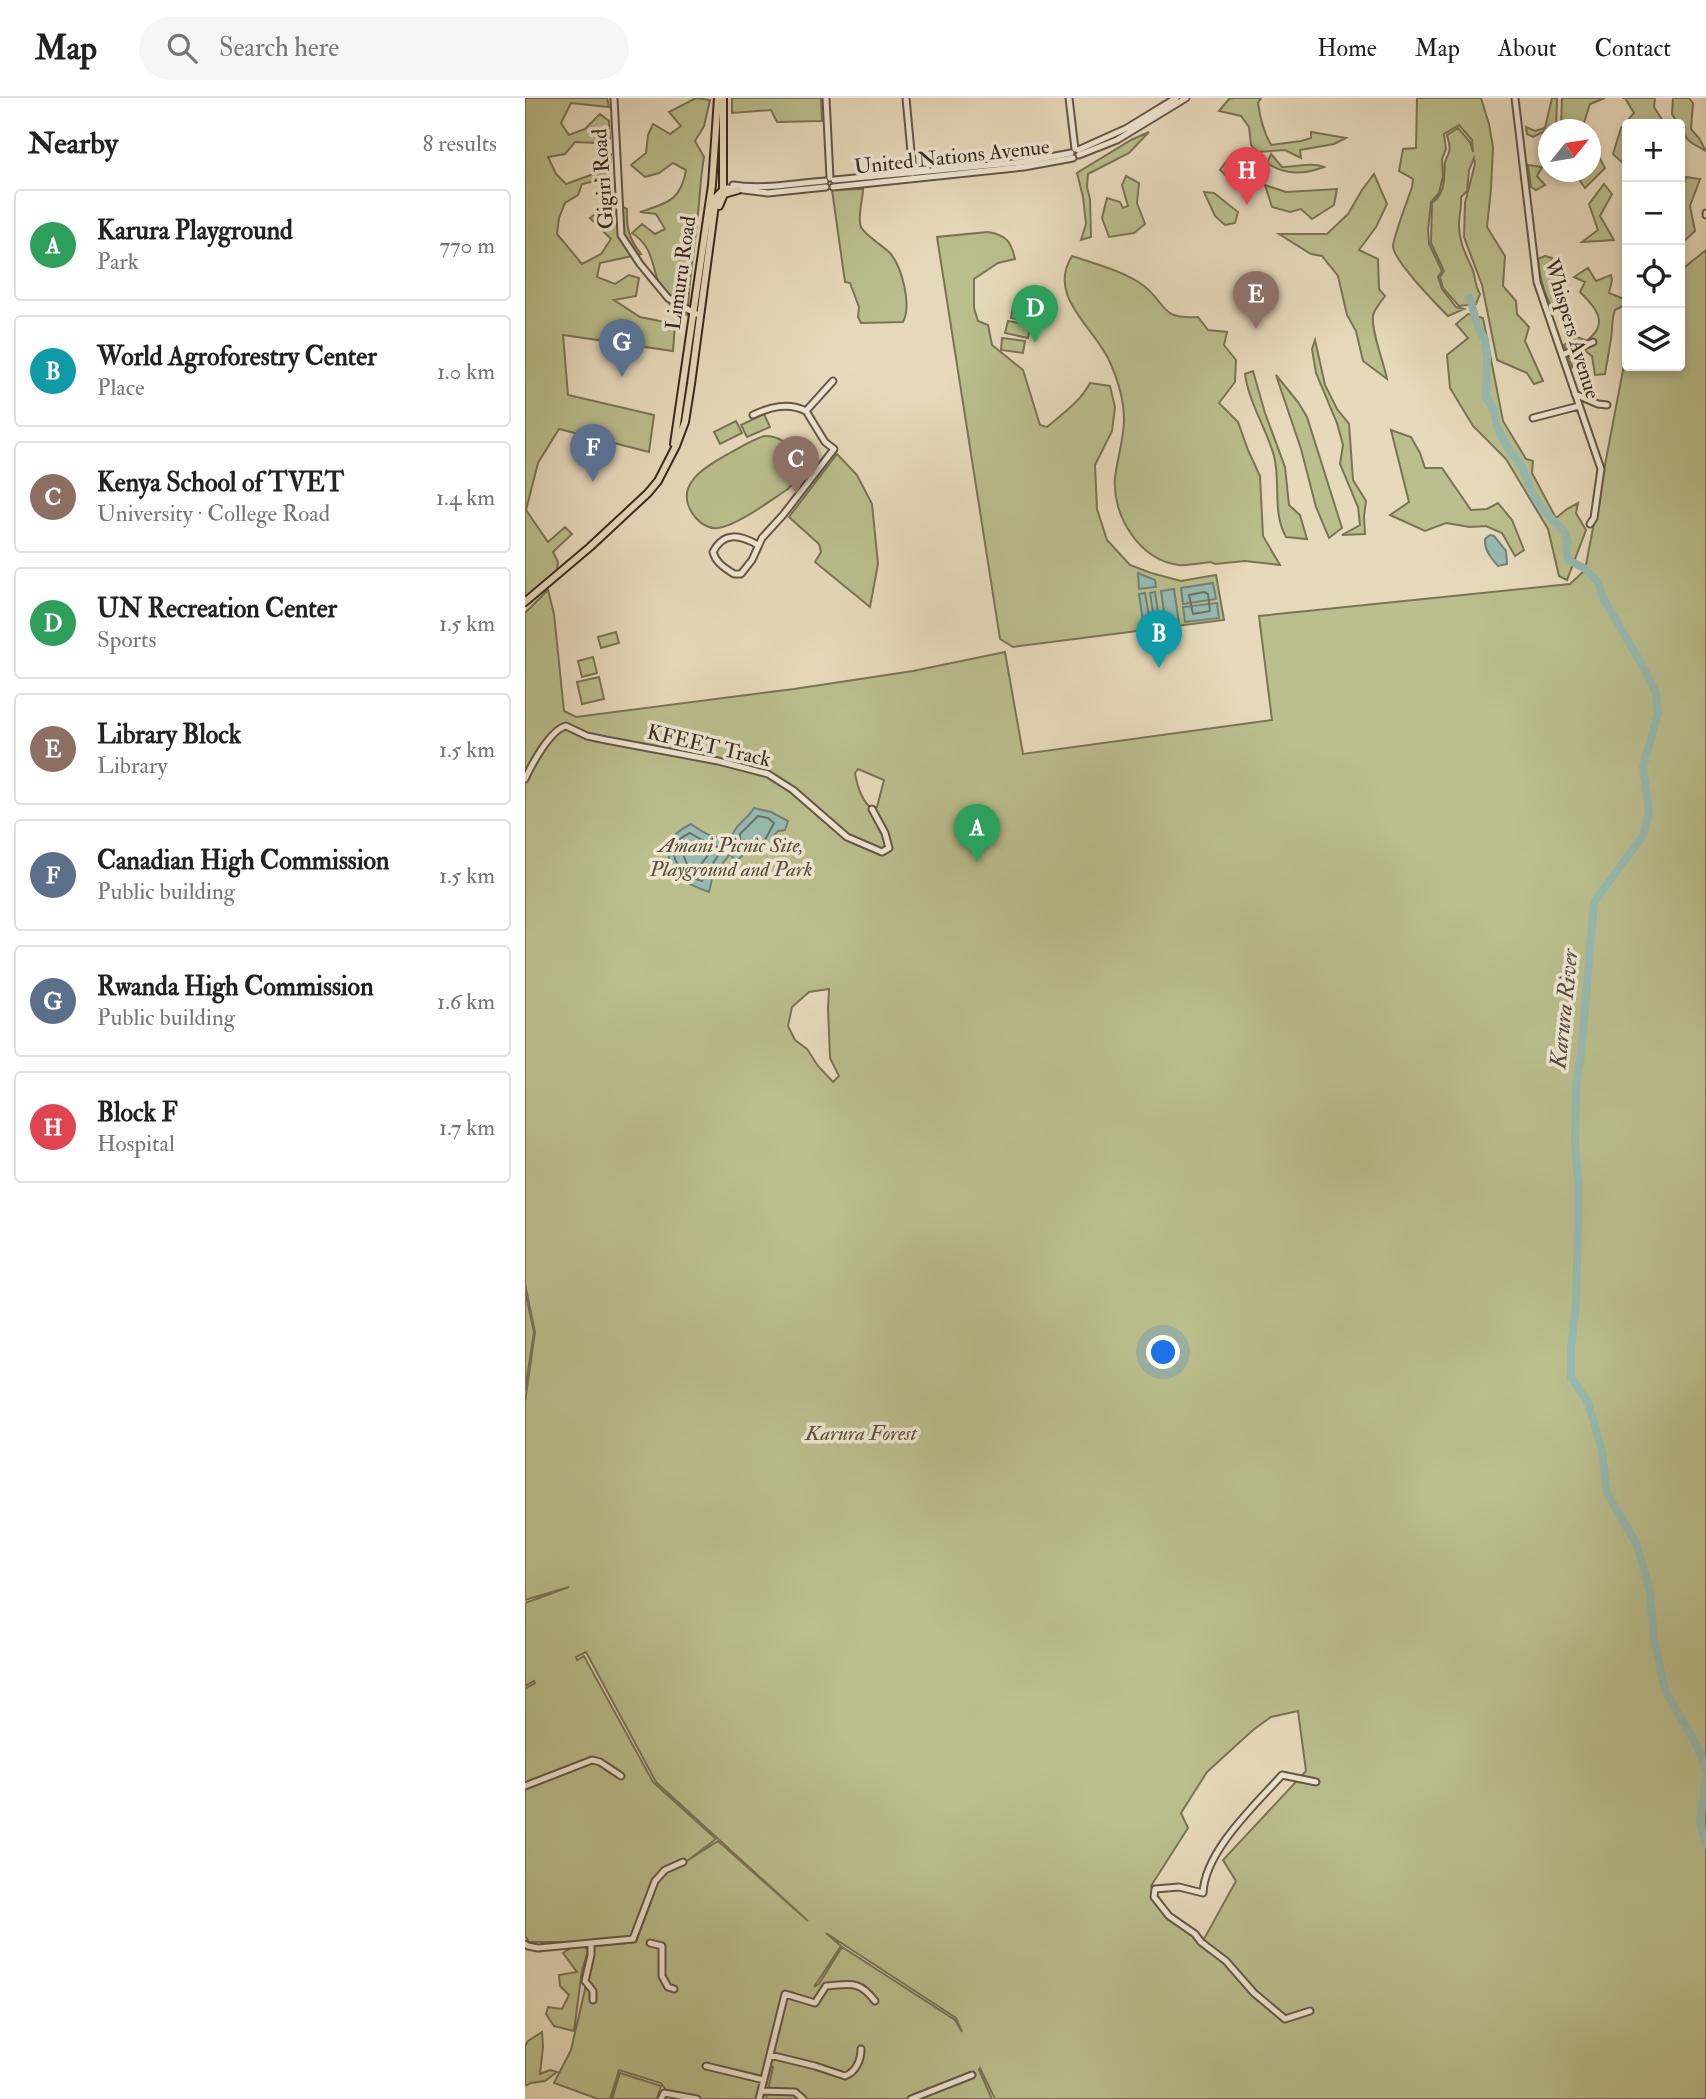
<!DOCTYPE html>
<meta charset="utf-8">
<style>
:root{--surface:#fff;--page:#f6f6f6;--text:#222;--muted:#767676;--line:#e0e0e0;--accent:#8f2418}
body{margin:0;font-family:"IM FELL Double Pica",serif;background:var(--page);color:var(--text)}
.controls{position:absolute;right:21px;top:21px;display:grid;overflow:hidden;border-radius:7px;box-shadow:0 4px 10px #0003}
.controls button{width:63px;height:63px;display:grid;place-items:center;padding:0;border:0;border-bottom:2px solid var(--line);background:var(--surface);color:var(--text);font:35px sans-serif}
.compass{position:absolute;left:1013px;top:21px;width:63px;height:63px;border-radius:50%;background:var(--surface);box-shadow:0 4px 10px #0003;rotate:60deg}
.you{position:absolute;left:639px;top:1255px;width:24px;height:24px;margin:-18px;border:5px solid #fff;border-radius:50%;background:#1a73e8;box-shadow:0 0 0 10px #1a73e833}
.badge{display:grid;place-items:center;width:46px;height:46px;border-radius:50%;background:var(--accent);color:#fff;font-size:23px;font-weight:700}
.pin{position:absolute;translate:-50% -58px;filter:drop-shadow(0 2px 4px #0008)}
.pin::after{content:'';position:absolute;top:37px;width:24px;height:21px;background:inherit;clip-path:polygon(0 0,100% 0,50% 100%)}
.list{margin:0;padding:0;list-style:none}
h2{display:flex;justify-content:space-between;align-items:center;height:91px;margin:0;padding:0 28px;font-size:30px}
h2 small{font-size:23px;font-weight:400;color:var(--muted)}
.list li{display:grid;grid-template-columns:46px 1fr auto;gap:21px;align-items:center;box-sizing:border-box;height:112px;margin:0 14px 14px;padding:0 14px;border:2px solid var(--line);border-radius:7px}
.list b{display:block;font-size:26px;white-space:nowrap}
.list p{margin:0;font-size:23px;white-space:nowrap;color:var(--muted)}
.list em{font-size:23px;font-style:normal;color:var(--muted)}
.icon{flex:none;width:38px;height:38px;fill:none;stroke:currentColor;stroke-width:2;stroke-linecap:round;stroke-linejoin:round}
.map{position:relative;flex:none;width:1181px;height:2001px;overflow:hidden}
header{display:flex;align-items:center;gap:42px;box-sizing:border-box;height:98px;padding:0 35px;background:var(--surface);border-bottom:2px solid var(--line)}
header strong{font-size:33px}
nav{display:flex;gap:38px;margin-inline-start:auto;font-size:24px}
.search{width:490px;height:63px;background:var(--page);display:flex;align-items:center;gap:18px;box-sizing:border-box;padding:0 24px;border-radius:38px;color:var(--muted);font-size:26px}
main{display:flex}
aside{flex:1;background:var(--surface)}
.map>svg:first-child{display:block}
.green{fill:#bbbe8d;stroke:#7a7456;stroke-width:2;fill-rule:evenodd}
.water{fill:#97bbb1;stroke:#728177;stroke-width:2}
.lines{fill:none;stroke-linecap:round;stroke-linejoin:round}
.shore{stroke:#687268;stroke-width:2}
.river{stroke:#97bbb1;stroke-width:8}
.minor-casing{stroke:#655647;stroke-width:9}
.major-casing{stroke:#3a2a20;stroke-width:10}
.minor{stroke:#efe7d3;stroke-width:5}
.major{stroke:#e7dabc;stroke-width:6}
.labels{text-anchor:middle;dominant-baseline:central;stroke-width:7;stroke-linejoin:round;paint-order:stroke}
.street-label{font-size:21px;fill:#3a2a20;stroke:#efe7d3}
.park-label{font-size:21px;font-style:italic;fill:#5a4f3b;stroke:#efe7d3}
.water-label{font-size:23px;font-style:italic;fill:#514e44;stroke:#efe7d3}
</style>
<header>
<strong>Map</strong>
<div class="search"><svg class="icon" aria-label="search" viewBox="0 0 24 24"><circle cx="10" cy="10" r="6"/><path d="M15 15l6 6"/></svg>Search here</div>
<nav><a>Home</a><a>Map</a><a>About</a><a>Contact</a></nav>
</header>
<main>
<aside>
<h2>Nearby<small>8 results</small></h2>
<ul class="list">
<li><span class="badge" style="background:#2e9e5b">A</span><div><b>Karura Playground</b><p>Park</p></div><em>770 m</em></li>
<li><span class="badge" style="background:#0f9aa8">B</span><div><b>World Agroforestry Center</b><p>Place</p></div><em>1.0 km</em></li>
<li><span class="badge" style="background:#8d6e63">C</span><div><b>Kenya School of TVET</b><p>University · College Road</p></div><em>1.4 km</em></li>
<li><span class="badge" style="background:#2e9e5b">D</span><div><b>UN Recreation Center</b><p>Sports</p></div><em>1.5 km</em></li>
<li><span class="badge" style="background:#8d6e63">E</span><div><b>Library Block</b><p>Library</p></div><em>1.5 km</em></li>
<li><span class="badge" style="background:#5c6f8a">F</span><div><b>Canadian High Commission</b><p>Public building</p></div><em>1.5 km</em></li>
<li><span class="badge" style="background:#5c6f8a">G</span><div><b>Rwanda High Commission</b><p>Public building</p></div><em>1.6 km</em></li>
<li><span class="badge" style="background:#e0444e">H</span><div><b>Block F</b><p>Hospital</p></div><em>1.7 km</em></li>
</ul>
</aside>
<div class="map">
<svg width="1181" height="2001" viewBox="0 0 1181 2001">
<rect width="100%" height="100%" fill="#e7dabc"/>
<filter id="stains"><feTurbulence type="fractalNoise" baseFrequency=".00286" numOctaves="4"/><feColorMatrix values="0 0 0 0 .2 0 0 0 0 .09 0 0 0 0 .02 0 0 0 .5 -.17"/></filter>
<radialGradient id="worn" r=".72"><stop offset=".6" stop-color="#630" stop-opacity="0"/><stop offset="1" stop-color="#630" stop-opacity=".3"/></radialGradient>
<!-- green -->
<path class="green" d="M0,0H82L84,9L46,5L36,25L44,37L60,31L75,16L84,23L85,41L72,45L50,44L40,56L23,59L31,76L41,86L74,74L79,54L86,56L85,79L87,90L74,82L57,86L53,97L40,105L34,120L32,136L57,166L76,156L86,141L65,120L88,103L102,111C101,129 104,141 116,156L75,165L72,179L90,186L104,177L114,180L111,198L89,202L115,219L150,226L148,253L38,237L43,297L129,317L124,354L34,331L13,365L1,412L23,444L40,429L47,436L28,454L33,464L31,480L0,508Z
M171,0L185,2L179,28L170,43L179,59C175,81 175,102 172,124C169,155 163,186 163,217L149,214C144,204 137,194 133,184C127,164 126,147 107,135L117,126L130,136L140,131L131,116L115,114C142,105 156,103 161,72L148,65L134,75L120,79L106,67L121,55L123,37L128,26L145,36L156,28L144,14Z
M207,0H296L297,23L252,24L246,12L207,15Z
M709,0H736L733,5C735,20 738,33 746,47L776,43L786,40V34L821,40L809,46L775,52L776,60L760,52L733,54L726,47L724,29L716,18L694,13L704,1Z
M892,0H956L964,26L968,49L966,91L962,129L980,158L978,188L991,203L992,216L1004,229L1000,243L1018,283L1009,286L1002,275L972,262L957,187L939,139L940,105L950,66L949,60L944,72L942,93L936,99C937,109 934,117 934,127C934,144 940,155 947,170C951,179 949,186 955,196L951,206L934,208L918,190L915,179L919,173L906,145L907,105C921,95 919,79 920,64C921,61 923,58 924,54C926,49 923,42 922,37L933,30L945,44L948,54L947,42L934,27L919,36L921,51L917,61L918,78L914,95L906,104L903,132L904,146L917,173L913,179L917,191L931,209L939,211L923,218C911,206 868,162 868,148C869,137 883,101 887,89L888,81L874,73L878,51L891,50Z
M1027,0H1032L1031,31L1024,32L1023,37L1020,33L1008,39L1002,36L1001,29L1010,33L1020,30Z
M1037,0H1080L1065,6L1057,31L1036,32Z
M1097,0H1130L1129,9L1140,26H1102V69L1088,56L1096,30L1109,15L1100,0Z
M1148,0H1164L1168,5L1166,31L1174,40L1181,53C1168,46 1158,42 1155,26H1153L1147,16Z
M624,34L604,55L563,76L562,89L565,101L566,139L556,142L561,126L558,99L552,75L606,42Z
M1066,47L1073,57L1080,70L1060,90L1049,74H1066Z
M707,56L711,67L725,77L728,87H711L695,72Z
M746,56L757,69C770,69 787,64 799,69C778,77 760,77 742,65Z
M1003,67L1017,69L1012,78L1020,87L1011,92L1006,89Z
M849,76L862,106L851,129L834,152L853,161L854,191L860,198C856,204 849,211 848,218C846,233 859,265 862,281L838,263L831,233L822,217L813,178L797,158L786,156L754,136H802L823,116L837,92Z
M601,78L614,85L612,105L620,126L609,135L584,139L577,120L582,100L595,104L598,110L603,108L597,87Z
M1161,79L1175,81L1165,108L1170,133L1155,147V97Z
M1079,86L1087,96L1075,118L1089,142L1057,144L1073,132L1064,106Z
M740,87L761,94L812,91L809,107L787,121L776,111L765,114L747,109Z
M338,91C338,100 332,121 336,129C340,137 358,148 365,155C377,169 387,207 378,224L336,225L333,219L334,209L325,185L320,184L307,92Z
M679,94L689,95L713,114L710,125L700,127L690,118Z
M463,134C481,137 486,143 490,161L473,165L449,181V210L453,223L463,227L467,247L498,272L515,327L522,329C537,316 556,303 565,285L585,288L590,309L587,333L570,367L572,411L582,442L605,467L626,475L656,483L691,477L699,522L488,549L475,541L412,139Z
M1181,152V2001H470L455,1970L454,1972L467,2001H241L248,1969L246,1968L238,2001H166L162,1997L141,1992L136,1985L94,1972L85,2001H73L29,1985L46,1952L70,1848L111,1844L129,1796L110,1842L56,1844L63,1853L57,1872L49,1933L29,1928L21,1916L23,1909L37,1911L44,1897L35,1888L34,1877L52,1874L38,1855L55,1844H4L0,1838V1591L10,1585L9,1583L0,1588V1505L44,1489L0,1502V1304L10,1234L0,1186V515L23,492L29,516L39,613L51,619L269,591L388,573L480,554L498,656L747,622L734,518L1045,486L1060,472L1102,251V268H1155V173ZM333,671L359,682L352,709L347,711C337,703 332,687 330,675ZM304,891L303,910L305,960L314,978L308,984L293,968L282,951L270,942L263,928L267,909L284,894ZM61,1554L131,1684L283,1823L193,1743L162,1763L191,1741L128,1684L59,1558L52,1562L51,1559ZM773,1613L781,1673L698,1762L711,1783L679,1841L644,1814L626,1788L663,1730L656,1715L682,1674L728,1632L746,1619ZM301,1835L431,1920L437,1934L430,1922L317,1849L294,1886L289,1889L316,1848Z
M547,158C570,166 599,173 619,188C642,206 635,222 673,219L683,232L702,234L699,247L711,262L710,284L694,305L713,324L723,352L735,378L738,438L755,467L720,463L690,466L686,464C676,465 664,468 654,467C614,462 587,417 590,380C592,361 599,341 599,322C599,301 592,279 583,260C567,228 522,197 547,158Z
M1020,158L1027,160L1024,168V175L1031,176L1034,186L1031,200L1039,206L1031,215C1019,200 1015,180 1013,161Z
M1063,170L1071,183L1086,177L1087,182L1084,195L1099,201L1100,207L1090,212C1086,224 1088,230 1086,241C1084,253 1082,264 1080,276L1070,277L1067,258L1059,252L1047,269L1039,247L1050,238L1062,243C1065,240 1072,234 1073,229C1078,216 1063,202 1055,194L1060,184L1049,179Z
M488,208L512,212L509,225L486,220Z
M943,216L958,220L978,323L1001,361L1008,363L1007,375L1031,420L1042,411L1053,405L1051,415L1061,432L1042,482L1034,478L1023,431L981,361L948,328L925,290L922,257L943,240L931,226Z
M483,223L506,227L503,240L480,235Z
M477,240L500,243L498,255L476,252Z
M790,242L800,287L812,311L824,326L828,382L841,403L839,418L840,436L817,437L835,427L833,409L815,366L818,347L812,325L791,275L787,251Z
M728,273L740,315L760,369L764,407L775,417L782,441L761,439C747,414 756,385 749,358C741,330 724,305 720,276Z
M751,277L773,304L782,319L817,430L804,440L791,409L776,351Z
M239,316L245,329L222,339L216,327Z
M211,323L217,335L195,346L189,334Z
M866,332L886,339L895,355L900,370H917L946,412L962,411L973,405L987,422L999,452L990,458L977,435L961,428L945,429L921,425L900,433L865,417L884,404Z
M239,338C267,337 285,370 263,391C246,402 212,428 193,430C184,431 176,426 170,419C145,387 182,368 205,355C216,349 227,342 239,338Z
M312,356L332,377L347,406L353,466L345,509L290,464L296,454L294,446L264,419Z
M91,534L94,545L76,550L73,539Z
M68,559L72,575L57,579L53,563Z
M74,579L79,601L57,606L52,584Z
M0,1193L9,1234L0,1293Z
M17,1934L18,1949L15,1976L25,1972L32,1974L20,1983L6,1985L0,1988V1948L3,1943Z
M95,1975L136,1988L132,2001H87Z"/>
<!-- water -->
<path class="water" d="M965,437L969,438L981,453L982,466L973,468C966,460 959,452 960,441Z
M613,475L630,482L631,489L614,491Z
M688,485L691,501L658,506L656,490Z
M649,491L654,525L641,527L636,493Z
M630,494L635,528L619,530L614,496L620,495L625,523L629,522L625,495Z
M692,505L694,520L660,524L658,509Z
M229,710L246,714L263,723L260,732L253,733L248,739L246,748L241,752L234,750L229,754L225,748L217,749V758L211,763L205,756L188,777L184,794C173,790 162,786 153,779C147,775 147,771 145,765C139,745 148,735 166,726C180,736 189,741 206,741C209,727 222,722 229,710Z"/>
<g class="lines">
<!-- shore -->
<path class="shore" d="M679,494L683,496L685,513L668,516L664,497Z
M233,718L243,720L249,725L240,742L231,744L215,742V736Z
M165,735L177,742L197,751L177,783C152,777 135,748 165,735Z
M165,745L184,756L172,771L162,766L158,756L160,748Z"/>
<!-- river -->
<path class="river" d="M945,200L952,227L960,242L962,258L961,300L969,311L972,329L982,349L998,370L1006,393L1018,412L1039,433L1043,444L1041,449L1043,462L1059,470L1073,484L1077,498L1121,574L1131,595L1133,615L1118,669L1124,713L1119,736L1069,804L1056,957L1051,986L1050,1045L1053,1083V1126L1051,1208L1046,1250V1279L1063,1304L1077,1353L1082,1395L1112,1447L1125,1494L1129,1541L1140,1592L1172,1648L1181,1672
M1181,1681L1175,1724L1181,1747"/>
<defs>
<path id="minor" d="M89,0L96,137L115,166L143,200L171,216
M301,0L305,80
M381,0L388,75
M544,0L550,51
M990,0L1012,184L1076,371L1069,420L1065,426
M553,52L602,30L651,0
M554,57L592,42L661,0
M309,82L498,64L546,55
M208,87C239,92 269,85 300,83
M308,89L499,69L548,60
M198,91L202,90L243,95L301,89
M1181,117V115
M1037,257L1068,244
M1050,296L1073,306L1082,307
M281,313L308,283
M228,317C245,309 263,304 281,313
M1008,320L1054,308
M233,447C215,437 199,433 188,454C191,465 200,470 209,476H216L227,462L237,440L258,417L309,351L300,344L281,313
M0,681C7,666 25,632 41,628L62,638L81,642L193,663L243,676L268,692L322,739L357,754L364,750L360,735L347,711
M0,1688L67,1662L75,1664L96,1678
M125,1845L137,1848V1878L143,1889L149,1891
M0,1846L3,1848L13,1850L108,1841L130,1783L140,1772L158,1764
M66,1846V1857L60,1883L68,1893V1902
M785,1913L760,1921L729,1895L701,1863L676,1844L670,1836L644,1818L629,1799L630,1791L654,1789L678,1795C680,1753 730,1707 757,1677L791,1684
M245,1957L290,1968L320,1978C331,1974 336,1962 336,1951
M181,1968L239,1982
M236,1993L270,1994L278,2001
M136,2001L139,1995L172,2001
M234,2001L260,1896L290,1905L301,1888C326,1886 334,1882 350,1903
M386,2001L447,1977"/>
<path id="major" d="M194,108L199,96L213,92
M149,346L187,87L193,0
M0,504L65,449L123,395L133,383L151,348L160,324L166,286L191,99L198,92V0"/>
</defs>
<!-- minor casing -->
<use href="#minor" class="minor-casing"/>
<!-- major casing -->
<use href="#major" class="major-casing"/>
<!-- minor -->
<use href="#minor" class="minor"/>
<!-- major -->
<use href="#major" class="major"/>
</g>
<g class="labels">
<!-- street labels -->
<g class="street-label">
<text transform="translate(427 59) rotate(-6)">United Nations Avenue</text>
<text transform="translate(78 81) rotate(-94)">Gigiri Road</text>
<text transform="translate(156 175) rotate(-82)">Limuru Road</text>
<text transform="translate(1047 231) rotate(73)">Whispers Avenue</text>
<text transform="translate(184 648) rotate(13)">KFEET Track</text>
</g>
<!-- park labels -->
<g class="park-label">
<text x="206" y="747">Amani Picnic Site,<tspan x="206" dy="24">Playground and Park</tspan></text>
<text x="336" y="1335">Karura Forest</text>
</g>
<!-- water labels -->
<g class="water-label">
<text transform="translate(1039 911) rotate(-84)">Karura River</text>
</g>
</g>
<rect width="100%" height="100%" filter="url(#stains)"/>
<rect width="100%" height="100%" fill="url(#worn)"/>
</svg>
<div class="controls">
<button>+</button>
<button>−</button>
<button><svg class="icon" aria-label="locate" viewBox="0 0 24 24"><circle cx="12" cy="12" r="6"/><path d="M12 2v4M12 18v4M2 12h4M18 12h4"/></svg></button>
<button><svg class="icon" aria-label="layers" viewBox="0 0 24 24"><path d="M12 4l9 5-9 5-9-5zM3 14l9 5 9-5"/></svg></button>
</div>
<svg class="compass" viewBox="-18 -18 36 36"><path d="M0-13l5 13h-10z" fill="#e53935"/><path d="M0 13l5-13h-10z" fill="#767676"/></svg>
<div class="you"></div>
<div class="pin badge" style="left:452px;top:764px;background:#2e9e5b">A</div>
<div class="pin badge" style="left:634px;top:570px;background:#0f9aa8">B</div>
<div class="pin badge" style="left:271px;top:396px;background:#8d6e63">C</div>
<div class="pin badge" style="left:510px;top:245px;background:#2e9e5b">D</div>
<div class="pin badge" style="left:731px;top:231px;background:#8d6e63">E</div>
<div class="pin badge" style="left:68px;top:384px;background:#5c6f8a">F</div>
<div class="pin badge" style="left:97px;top:279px;background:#5c6f8a">G</div>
<div class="pin badge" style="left:722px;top:107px;background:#e0444e">H</div>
</div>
</main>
